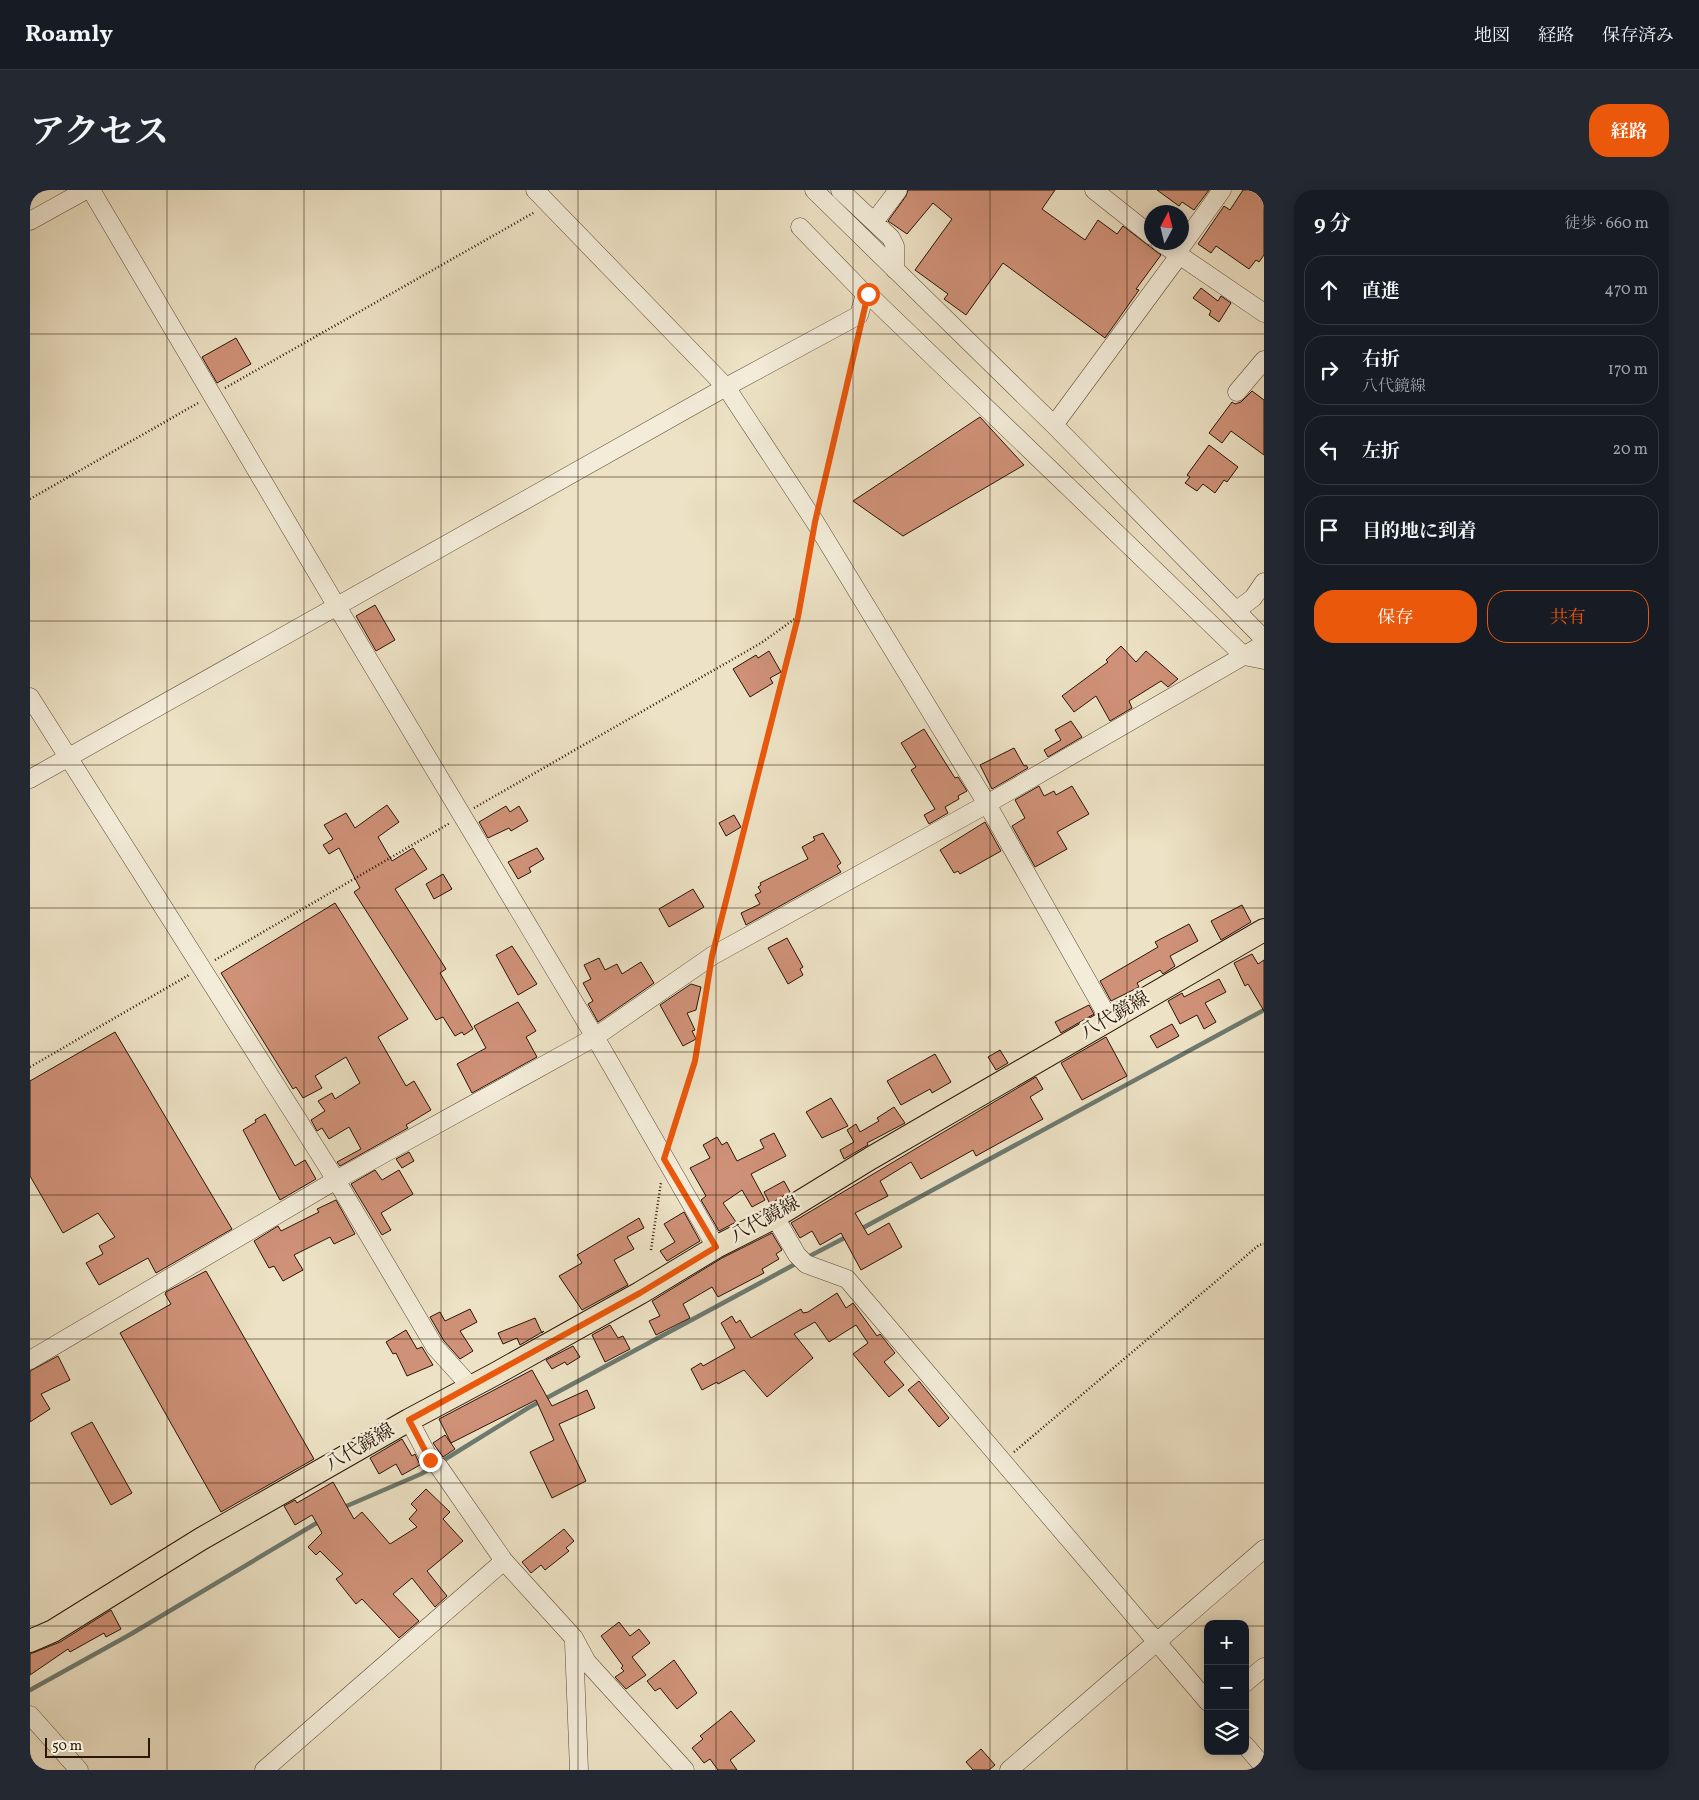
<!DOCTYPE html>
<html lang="ja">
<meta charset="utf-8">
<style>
:root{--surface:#171b24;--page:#242831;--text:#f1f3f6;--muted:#9ea1a6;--line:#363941;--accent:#ea580c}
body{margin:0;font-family:Vollkorn,"Noto Serif JP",serif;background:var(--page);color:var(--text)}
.controls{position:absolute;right:15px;bottom:15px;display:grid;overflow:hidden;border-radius:10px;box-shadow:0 2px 12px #0003}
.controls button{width:45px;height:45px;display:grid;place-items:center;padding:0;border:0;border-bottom:1px solid var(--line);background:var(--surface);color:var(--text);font:25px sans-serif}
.compass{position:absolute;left:1114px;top:15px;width:45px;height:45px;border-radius:50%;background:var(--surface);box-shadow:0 2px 12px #0003;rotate:7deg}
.scale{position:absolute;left:15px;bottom:12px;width:105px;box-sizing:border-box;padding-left:5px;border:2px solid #2b1505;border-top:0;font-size:14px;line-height:18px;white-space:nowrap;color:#2b1505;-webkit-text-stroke:4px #f3ecd9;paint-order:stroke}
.stop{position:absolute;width:15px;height:15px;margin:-11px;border:4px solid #ea580c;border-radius:50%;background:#fff}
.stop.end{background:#ea580c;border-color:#fff;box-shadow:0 1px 5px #0008}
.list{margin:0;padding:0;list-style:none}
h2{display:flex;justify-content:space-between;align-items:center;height:65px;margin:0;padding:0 20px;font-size:21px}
h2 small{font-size:16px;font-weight:400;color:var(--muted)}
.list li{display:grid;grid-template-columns:32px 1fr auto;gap:15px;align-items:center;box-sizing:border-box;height:70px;margin:0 10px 10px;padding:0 10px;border:1px solid var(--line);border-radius:20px}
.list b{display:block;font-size:19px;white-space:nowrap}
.list p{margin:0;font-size:16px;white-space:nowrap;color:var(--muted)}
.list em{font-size:16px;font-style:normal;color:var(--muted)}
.actions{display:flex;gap:10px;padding:15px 20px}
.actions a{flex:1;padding:11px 0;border:1px solid var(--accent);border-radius:20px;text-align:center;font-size:18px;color:var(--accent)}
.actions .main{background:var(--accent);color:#fff}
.icon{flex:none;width:28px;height:28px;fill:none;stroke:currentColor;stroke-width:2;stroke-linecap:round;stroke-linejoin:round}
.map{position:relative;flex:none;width:1234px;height:1580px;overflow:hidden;border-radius:20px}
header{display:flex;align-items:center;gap:30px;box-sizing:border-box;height:70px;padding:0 25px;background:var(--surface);border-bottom:1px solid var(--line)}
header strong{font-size:24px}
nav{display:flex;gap:28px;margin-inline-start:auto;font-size:18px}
.intro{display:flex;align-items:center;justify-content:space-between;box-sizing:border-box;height:120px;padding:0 30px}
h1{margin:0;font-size:35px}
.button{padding:12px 22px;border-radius:20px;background:var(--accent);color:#fff;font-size:18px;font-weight:700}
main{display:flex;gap:30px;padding:0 30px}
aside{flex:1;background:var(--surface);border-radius:20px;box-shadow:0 2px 12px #0003}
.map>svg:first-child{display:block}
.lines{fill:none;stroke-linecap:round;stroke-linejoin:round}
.stream{stroke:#6d7a70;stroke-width:4.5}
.building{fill:#cf9178;stroke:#2b1505}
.minor-casing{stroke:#5c4835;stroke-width:19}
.major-casing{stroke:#2b1505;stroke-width:24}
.path{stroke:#2b1505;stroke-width:2.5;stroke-dasharray:1 2.5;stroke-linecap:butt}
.minor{stroke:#f3ecd9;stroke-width:18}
.major{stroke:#ede2c5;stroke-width:22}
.route{stroke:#ea580c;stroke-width:6}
.grid{fill:none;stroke:#2b1505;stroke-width:1;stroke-opacity:0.55}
.labels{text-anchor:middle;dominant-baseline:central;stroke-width:5;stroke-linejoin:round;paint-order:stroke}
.street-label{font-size:19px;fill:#2b1505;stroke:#f3ecd9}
</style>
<header>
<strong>Roamly</strong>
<nav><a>地図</a><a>経路</a><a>保存済み</a></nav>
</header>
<div class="intro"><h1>アクセス</h1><a class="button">経路</a></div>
<main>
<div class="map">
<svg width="1234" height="1580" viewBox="0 0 1234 1580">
<rect width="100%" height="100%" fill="#ede2c5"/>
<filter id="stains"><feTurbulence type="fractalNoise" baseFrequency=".004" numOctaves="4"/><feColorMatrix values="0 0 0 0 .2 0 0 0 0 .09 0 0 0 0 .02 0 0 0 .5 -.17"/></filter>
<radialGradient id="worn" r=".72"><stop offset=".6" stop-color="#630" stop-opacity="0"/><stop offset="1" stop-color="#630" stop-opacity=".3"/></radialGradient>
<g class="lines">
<!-- stream -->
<path class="stream" d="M829,1040L1234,820
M776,1068L818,1046
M409,1273L498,1218L769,1072
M312,1318L391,1284L403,1277
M0,1500L101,1444L290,1331"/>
</g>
<!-- building -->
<path class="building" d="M878,0H1025L1012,19L1055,50L1068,30L1087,44L1093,36L1131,65L1106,99L1109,100L1075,148L973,73L936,125L914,109L918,104L885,80L922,29L903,13L877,44L858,31L876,6Z
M1127,0H1179L1164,20L1152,12L1149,16Z
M1213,0H1234V65L1229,72L1226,70L1219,79L1186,56L1181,63L1168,54L1194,16L1200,20Z
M1171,98L1188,111L1191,106L1201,113L1189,132L1179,125L1181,121L1163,108Z
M206,148L221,174L187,193L172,167Z
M1222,201L1234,210V265L1201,241L1192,253L1179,243L1202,212L1205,214L1211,212Z
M950,227L994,275L873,346L823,311Z
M1179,255L1208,277L1197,292L1194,290L1185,303L1173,294L1167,301L1155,293L1160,287L1157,285Z
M345,415L365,450L346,461L326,426Z
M1091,456L1106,472L1116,461L1148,489L1138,497L1131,491L1099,511L1102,518L1080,531L1066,506L1044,522L1032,506L1078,472L1076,470Z
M739,461L751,482L740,488L743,493L720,507L703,479L726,465L728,468Z
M1041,531L1052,547L1018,567L1014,560L1031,550L1025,540Z
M894,539L925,588L928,587L937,601L928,606L929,609L915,617L918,623L899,634L894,625L905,619L881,580L886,577L871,553Z
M984,558L994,576L996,575L998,578L962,599L950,575Z
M1009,596L1014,606L1024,601L1026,605L1042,596L1059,624L1027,642L1037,659L1005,677L982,636L995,628L985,610Z
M357,615L369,632L348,647L362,671L383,658L397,679L365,699L416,779L410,783L443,839L434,845L432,842L425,846L413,827L406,830L324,702L330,698L309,658L299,664L293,655L303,649L294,635L316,623L325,638Z
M476,616L480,622L489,616L498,631L481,641L479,638L458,648L449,632Z
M704,625L711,637L696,646L689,633Z
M955,632L971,661L930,684L928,681L924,683L910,660Z
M793,643L811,673L807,676L811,682L716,735L711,723L730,714L725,705L731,702L728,697L731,695L730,693L778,669L772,657L785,650L783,647Z
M507,658L514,669L499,678L501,682L488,689L478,672Z
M413,684L422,699L404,709L396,694Z
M663,699L674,717L639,737L629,719Z
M305,713L378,829L348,847L376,896L384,891L401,920L376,935L378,938L310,976L307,972L331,959L319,937L299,949L292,938L287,941L281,930L295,921L288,911L302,903L305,909L330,893L316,867L285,886L292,898L273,908L266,897L263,899L191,783Z
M1212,715L1221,732L1191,750L1181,731Z
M1159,734L1168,751L1140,766L1145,776L1133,784L1130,780L1107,793L1109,797L1081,811L1070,791L1128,757L1125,752Z
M757,748L773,777L770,779L773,785L758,794L738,758Z
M482,756L507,794L488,805L466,765Z
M1222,764L1228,774L1234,770V821L1218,794L1215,796L1204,773Z
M569,768L575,780L587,774L592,784L611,772L624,793L568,832L558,814L563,811L553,793L561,789L554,775Z
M1189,789L1196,802L1175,813L1186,832L1174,839L1167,825L1150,834L1138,811L1152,803L1154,807Z
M661,794L671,797L666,820L657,823L665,840L662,841L666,849L653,856L630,815Z
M488,812L506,841L496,847L507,867L442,903L427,874L456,858L444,836Z
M1059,815L1064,824L1031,843L1025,832Z
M1142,834L1149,846L1127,858L1120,846Z
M85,842L202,1039L126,1083L118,1068L69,1095L56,1073L73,1064L69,1056L85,1047L68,1023L33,1043L0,986V891Z
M1076,847L1097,886L1052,910L1031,873Z
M970,860L978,873L966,880L958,867Z
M905,864L921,892L902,903L900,899L871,915L857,891Z
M1006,887L1013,899L1000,907L1013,929L946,966L943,960L891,989L881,972L850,991L858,1006L825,1023L838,1045L859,1033L872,1057L831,1080L811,1043L790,1055L782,1041L770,1048L761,1033Z
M801,908L818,936L792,948L776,922Z
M864,917L875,933L837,953L838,955L814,969L810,960L824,952L817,940L826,934L830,942L849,931L847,928Z
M235,924L265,976L275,970L286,989L250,1010L213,940L226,932L225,930Z
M744,943L756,966L721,984L735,1010L722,1017L712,1000L693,1013L706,1032L689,1041L671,1010L676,1006L660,978L680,968L673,955L687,947L692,955L697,952L707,971L734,958L730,950Z
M379,962L384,971L372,978L366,969Z
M345,980L352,990L369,980L383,1004L351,1023L361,1040L352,1045L321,994Z
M754,991L760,1002L740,1014L734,1002Z
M306,1010L325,1044L304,1054L300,1047L264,1065L273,1080L253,1091L244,1076L239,1078L224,1051L248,1036L251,1041L289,1022L287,1019Z
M654,1022L670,1051L637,1071L630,1061L645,1052L634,1034Z
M609,1028L614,1038L597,1047L604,1059L584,1070L598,1095L552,1120L529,1086L552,1073L547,1065Z
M742,1043L752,1060L746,1064L749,1069L732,1079L734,1083L688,1107L682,1097L653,1114L660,1128L626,1145L619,1131L630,1126L622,1111L692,1068Z
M176,1081L284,1269L191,1322L90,1143L141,1114L135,1104L136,1102Z
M807,1103L816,1118L823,1113L847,1146L850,1144L865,1163L854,1172L874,1195L859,1207L823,1164L838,1153L826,1135L799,1152L785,1132L764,1144L783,1168L737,1207L714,1180L688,1194L687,1192L672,1200L661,1179L671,1173L673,1176L705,1158L691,1133L702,1126L706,1133L710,1130L721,1148L771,1119L773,1123L778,1122Z
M440,1119L447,1132L430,1141L443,1161L430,1169L414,1151L400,1127L410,1122L415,1131Z
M505,1128L512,1143L514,1141L490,1155L487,1148L473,1154L468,1143Z
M580,1135L588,1148L593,1146L600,1159L575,1172L562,1145Z
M376,1140L387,1159L392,1157L403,1175L377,1186L366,1163L363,1164L356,1152Z
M543,1156L550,1167L537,1175L535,1172L522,1179L516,1170Z
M28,1166L40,1190L11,1204L20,1219L0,1232V1181Z
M502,1180L522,1216L557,1200L565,1218L529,1234L556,1291L522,1308L500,1262L524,1250L506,1210L421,1253L409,1229Z
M889,1191L919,1228L909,1237L878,1200Z
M62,1232L102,1303L81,1315L41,1243Z
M415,1245L425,1259L413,1267L403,1253Z
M372,1249L382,1266L385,1264L390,1275L372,1285L366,1274L349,1284L340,1268Z
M303,1292L324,1329L332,1322L360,1354L387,1337L379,1329L387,1320L381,1314L396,1299L420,1322L413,1329L433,1351L397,1381L417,1406L405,1417L382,1388L363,1404L389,1431L369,1448L332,1409L326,1414L306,1389L313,1384L290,1361L286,1365L278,1357L292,1343L282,1325L265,1335L254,1316L265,1310L267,1313Z
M534,1339L544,1351L536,1358L539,1361L515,1380L511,1375L501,1383L492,1372Z
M81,1420L91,1439L76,1447L74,1443L40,1462L38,1459L0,1485V1464L30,1452Z
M589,1432L600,1446L609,1439L620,1453L602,1467L616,1485L596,1499L585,1487L594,1481L591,1478L593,1476L571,1446Z
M644,1470L667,1503L647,1519L630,1498L625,1501L617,1491Z
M701,1521L725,1551L700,1570L707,1580H688L680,1569L674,1573L662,1558L673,1549L670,1546Z
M951,1559L965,1575L959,1580H943L936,1572Z"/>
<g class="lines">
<defs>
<path id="minor" d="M61,0L306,415L565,847L686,1057
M505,0L696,197L785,332L957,614L1079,829
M784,0L1024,235L1234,449
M810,0L861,48L865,56V80
M1064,0L1122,46
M0,31L56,0
M844,32L868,0
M1130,52L1234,123
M838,104L1214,466L1234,470
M1207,202L1234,170
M1024,235L1148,67L1146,64L1192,0
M1207,420L1223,408L1234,392
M0,507L306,990L405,1157L441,1197
M0,589L696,197L829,125L835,104L770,37
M745,1027L767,1065L776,1074L817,1089L1178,1512
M0,1170L306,990L565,847L682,766L957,614L1234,454
M379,1230L400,1270L409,1277L474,1371L544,1448L557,1472L655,1580
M544,1453L549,1580
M1215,1493L1234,1477
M0,1525L49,1580
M1215,1555L1234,1577
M234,1580L474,1371
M979,1580L1234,1359"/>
<path id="major" d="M0,1451L23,1441L171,1349L379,1230L467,1183L610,1103L686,1057L745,1027L841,968L1234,740"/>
</defs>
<!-- minor casing -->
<use href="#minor" class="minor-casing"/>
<!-- major casing -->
<use href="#major" class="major-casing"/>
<!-- path -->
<path class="path" d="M195,198L505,22
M0,309L168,213
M790,310L829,143
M444,618L731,453L766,428
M687,746L768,427L781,355
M185,770L420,633
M0,877L159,785
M641,948L665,871L678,788
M621,1060L631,992
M984,1262L1229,1055L1234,1054"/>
<!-- minor -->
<use href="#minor" class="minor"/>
<!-- major -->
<use href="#major" class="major"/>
</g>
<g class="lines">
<!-- route -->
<path class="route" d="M400,1270L379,1230L610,1103L686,1057L634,969L665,871L682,766L768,427L785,332L838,104"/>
</g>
<!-- grid -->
<path class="grid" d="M137,0V1580M274,0V1580M411,0V1580M548,0V1580M686,0V1580M823,0V1580M960,0V1580M1097,0V1580M0,144H1234M0,287H1234M0,431H1234M0,575H1234M0,718H1234M0,862H1234M0,1005H1234M0,1149H1234M0,1293H1234M0,1436H1178M1215,1436H1234"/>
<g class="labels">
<!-- street labels -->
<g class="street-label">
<text transform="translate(1085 826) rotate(-30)">八代鏡線</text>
<text transform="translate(735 1030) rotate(-29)">八代鏡線</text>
<text transform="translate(330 1258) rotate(-30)">八代鏡線</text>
</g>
</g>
<rect width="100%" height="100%" filter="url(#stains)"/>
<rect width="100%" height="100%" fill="url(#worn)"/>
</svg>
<div class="controls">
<button>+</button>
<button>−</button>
<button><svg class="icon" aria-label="layers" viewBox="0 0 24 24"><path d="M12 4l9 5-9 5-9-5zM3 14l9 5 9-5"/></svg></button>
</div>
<svg class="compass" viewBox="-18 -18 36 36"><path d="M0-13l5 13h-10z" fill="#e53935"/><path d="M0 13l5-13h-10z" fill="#9ea1a6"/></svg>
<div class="scale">50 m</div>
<div class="stop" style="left:838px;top:104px"></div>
<div class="stop end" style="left:400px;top:1270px"></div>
</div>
<aside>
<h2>9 分<small>徒歩 · 660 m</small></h2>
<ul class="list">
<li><svg class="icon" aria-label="ahead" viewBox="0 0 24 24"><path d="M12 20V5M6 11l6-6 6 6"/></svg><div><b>直進</b></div><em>470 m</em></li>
<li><svg class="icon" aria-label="right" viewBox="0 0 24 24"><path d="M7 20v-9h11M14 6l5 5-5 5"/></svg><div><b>右折</b><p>八代鏡線</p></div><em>170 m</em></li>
<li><svg class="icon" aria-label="left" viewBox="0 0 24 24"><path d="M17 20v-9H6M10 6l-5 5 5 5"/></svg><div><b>左折</b></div><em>20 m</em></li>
<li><svg class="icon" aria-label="arrive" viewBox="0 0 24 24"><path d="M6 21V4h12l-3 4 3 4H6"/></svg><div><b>目的地に到着</b></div></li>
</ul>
<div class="actions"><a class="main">保存</a><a>共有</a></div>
</aside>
</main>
